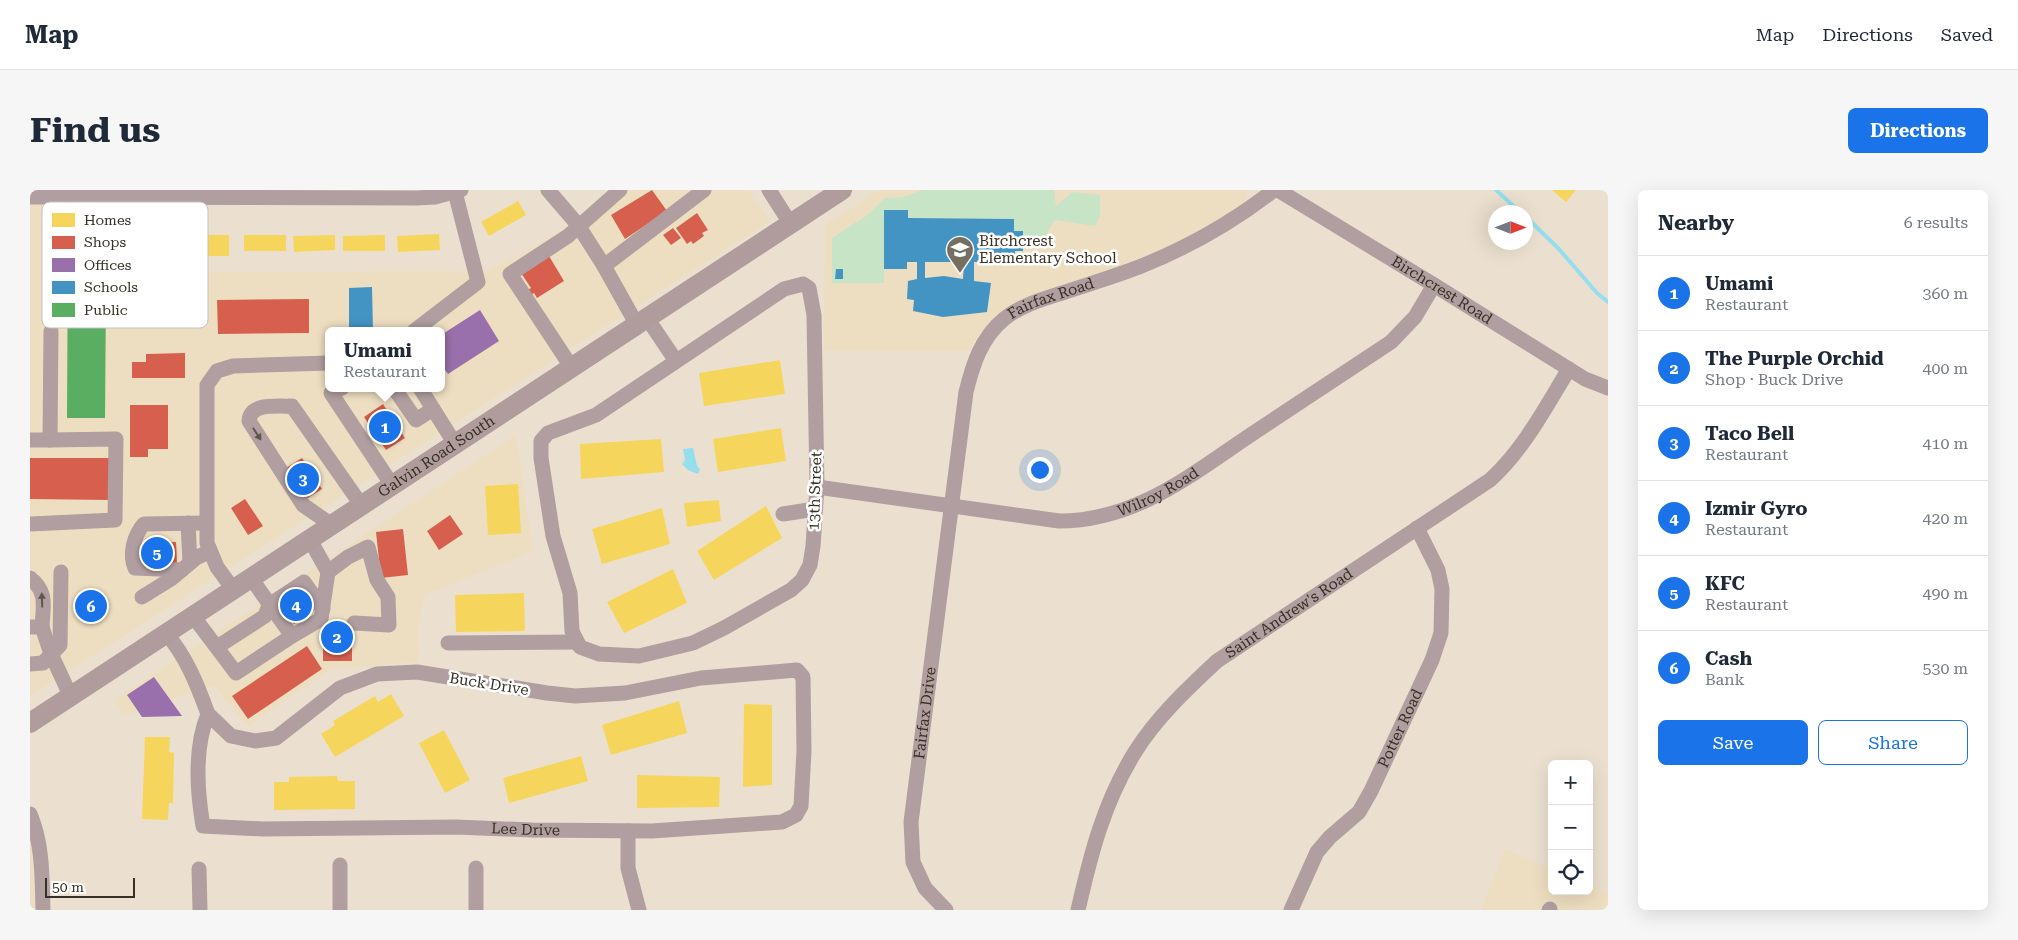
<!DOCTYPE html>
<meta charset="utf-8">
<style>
:root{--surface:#fff;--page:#f6f6f7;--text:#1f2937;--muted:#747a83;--line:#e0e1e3;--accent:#1a73e8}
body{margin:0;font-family:"Roboto Serif",serif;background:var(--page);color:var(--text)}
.controls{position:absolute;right:15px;bottom:15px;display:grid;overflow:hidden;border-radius:8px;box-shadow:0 5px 20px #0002}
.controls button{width:45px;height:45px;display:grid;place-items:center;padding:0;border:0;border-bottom:1px solid var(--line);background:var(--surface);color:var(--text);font:25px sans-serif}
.compass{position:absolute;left:1458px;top:15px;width:45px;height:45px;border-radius:50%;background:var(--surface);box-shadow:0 5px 20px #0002;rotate:90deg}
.scale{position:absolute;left:15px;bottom:12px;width:90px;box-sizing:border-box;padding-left:5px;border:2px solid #373024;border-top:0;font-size:14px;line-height:18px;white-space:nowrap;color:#373024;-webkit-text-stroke:4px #fff;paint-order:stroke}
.you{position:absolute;left:1009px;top:279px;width:18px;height:18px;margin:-12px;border:4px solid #fff;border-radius:50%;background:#1a73e8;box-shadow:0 0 0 8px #1a73e833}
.badge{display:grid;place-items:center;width:32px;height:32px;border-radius:50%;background:var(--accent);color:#fff;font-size:16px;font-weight:700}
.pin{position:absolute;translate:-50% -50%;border:2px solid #fff;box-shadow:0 1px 5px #0006}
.popup{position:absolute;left:295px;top:137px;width:120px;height:65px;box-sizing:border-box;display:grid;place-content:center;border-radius:8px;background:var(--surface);filter:drop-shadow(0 1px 4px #0005);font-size:16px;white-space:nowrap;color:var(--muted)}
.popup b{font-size:19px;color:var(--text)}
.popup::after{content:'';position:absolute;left:50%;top:100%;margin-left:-10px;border:10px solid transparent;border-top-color:var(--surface)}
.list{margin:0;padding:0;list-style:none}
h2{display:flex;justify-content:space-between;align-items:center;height:65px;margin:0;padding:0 20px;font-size:21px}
h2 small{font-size:16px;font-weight:400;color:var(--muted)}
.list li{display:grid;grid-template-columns:32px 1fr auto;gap:15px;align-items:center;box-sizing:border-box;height:75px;padding:0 20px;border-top:1px solid var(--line)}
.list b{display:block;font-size:19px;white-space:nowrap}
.list p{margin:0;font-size:16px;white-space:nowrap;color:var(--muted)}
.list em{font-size:16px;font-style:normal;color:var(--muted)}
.actions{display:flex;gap:10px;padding:15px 20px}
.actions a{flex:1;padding:11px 0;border:1px solid var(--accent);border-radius:8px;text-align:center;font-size:18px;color:var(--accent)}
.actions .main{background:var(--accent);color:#fff}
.icon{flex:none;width:28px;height:28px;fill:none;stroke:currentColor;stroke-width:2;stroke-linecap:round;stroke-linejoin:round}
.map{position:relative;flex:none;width:1578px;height:720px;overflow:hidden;border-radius:8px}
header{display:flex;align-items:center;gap:30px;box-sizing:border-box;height:70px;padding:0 25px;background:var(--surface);border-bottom:1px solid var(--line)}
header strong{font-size:24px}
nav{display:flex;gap:28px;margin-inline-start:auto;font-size:18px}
.intro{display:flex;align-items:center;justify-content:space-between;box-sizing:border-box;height:120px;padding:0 30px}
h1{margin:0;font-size:35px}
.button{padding:12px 22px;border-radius:8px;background:var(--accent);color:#fff;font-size:18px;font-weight:700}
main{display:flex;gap:30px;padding:0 30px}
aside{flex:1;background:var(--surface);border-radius:8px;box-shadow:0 5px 20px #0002}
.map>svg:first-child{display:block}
.built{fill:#eedec1;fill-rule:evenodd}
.green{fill:#c8e4c6}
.water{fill:#94deed}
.homes{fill:#f6d55c}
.shops{fill:#d6604d}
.offices{fill:#9970ab}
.schools{fill:#4393c3;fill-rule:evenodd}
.public{fill:#5aae61}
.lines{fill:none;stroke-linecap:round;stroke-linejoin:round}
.stream{stroke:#94deed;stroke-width:4}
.minor{stroke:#b09ea0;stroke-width:15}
.major{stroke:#b09c9c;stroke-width:20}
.oneway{fill:#61564f}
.labels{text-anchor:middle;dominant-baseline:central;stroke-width:5;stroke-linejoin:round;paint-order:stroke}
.poi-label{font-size:15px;fill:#373024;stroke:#fff;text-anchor:start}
.street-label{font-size:15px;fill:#373024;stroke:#fff}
.key{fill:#fff;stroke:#c3c1bd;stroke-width:1}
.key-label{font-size:14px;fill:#373024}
</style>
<header>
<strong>Map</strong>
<nav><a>Map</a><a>Directions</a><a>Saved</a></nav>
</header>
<div class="intro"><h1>Find us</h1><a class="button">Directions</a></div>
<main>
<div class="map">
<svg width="1578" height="720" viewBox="0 0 1578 720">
<rect width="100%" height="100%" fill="#ebe0cf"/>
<!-- built -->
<path class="built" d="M0,0H107L108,82L457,81L538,38L590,0H718L740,31L0,506ZM299,141H411V198H299Z
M849,0H1218V3L1212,15L1194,29L1135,58L1093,75L1011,102L965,128L950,143L939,161L794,160L795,35Z
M486,245L503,361L395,405L388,440L389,472L301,479L219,536L208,526L185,495L93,526L84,510Z
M0,648L4,662L6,720H0Z
M1475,659L1522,679V701H1559V695L1578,703V720H1451Z"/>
<!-- green -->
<path class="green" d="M892,0H1024L1026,16L1042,2L1070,5V27L1065,36L1025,30L1008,57L993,54V41H984V29L878,28L854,21V93H802V48L837,25L855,8L874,7Z"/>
<!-- water -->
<path class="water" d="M663,258L667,276L670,279L668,284L658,280L652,274L655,270L653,259Z"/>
<!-- homes -->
<path class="homes" d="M1522,0H1546L1536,12Z
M488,11L496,25L459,46L451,32Z
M111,44H150V66H111Z
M409,44L410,60L368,62L367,46Z
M160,45H199V66H160Z
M214,45H256V61H214Z
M305,45V60L264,62L263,46Z
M355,45V61H313V46Z
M750,170L755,204L674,216L669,183Z
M751,238L756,271L688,282L683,249Z
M631,249L634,282L551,289L550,254Z
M488,294L491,343L458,345L455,296Z
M689,310L691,331L657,337L654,313Z
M736,316L752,348L684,390L667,361Z
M632,318L640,354L572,374L562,339Z
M643,379L657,413L594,443L577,412Z
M494,403L495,441L426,442L425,405Z
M361,504L374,526L305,567L291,544L305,535L303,531L345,506L348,512Z
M649,511L657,543L581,565L572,535Z
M714,514L742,515V595L713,597Z
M414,540L440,590L415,603L389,553Z
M115,547H140L139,562L144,563L143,613H139L138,630L112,629Z
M551,566L558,591L479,613L473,588Z
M607,585L690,587L689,617L607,618Z
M307,586L308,591H325V619L244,620V592H259V587Z"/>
<!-- shops -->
<path class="shops" d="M622,0L637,21L595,49L581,25Z
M667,23L678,40L672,43L674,46L663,54L661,51L657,54L646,38Z
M643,38L651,48L641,55L633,45Z
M519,66L534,91L507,108L504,103L498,107L494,102L501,98L491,83Z
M279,109V143L188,144L187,110Z
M155,163V188H102V172H116V164Z
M353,214L375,248L356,260L334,227Z
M100,215H138V259H118V267H100Z
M0,268H80V310L0,309Z
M272,268L292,299L273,311L253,280Z
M215,309L233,336L218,345L201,318Z
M420,325L433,344L409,360L397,341Z
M373,339L378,385L351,388L346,342Z
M146,352L147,374L107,375V353Z
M271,401L284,420L264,434L251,416Z
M48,406H73V426H48Z
M322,443V471H293V444Z
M277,456L292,479L218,529L202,506Z"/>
<!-- offices -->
<path class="offices" d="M450,120L469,151L418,184L411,174V145Z
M124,487L152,526L112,527L97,505Z"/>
<!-- schools -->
<path class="schools" d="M854,20H878V28L984,29V41H993V61H985V73L944,72V91L961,93L957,122L913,127L883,121L884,110L877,109L878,91L887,89V72H877V79H854ZM895,72H934L933,89L914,86L895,88Z
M806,79H813V89H805Z
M342,97L343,141H319V98Z"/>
<!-- public -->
<path class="public" d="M38,46H92V104H76L75,228H37Z"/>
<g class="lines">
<!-- stream -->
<path class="stream" d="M1466,0L1490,22
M1496,27L1528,58L1567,103L1578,112"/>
<!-- minor -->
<g class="minor">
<path d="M518,0L548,35L574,76L607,135"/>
<path d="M739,0L760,33"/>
<path id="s1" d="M1248,0L1404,95L1555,189L1578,198"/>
<path d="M0,7L387,8L405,7L431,0"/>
<path d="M574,76L674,0"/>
<path d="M773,94L779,98L784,125L787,297L783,356L780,375L772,390L761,400L694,438L663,453L609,466L569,464L550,457L542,441L540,403L523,346L511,268V251L518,243L566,225L754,99Z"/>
<path d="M617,128L646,171"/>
<path d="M384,141L448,92L425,2"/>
<path d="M542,178L480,84L538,46L590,0"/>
<path d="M312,198L301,203L362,295"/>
<path d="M355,198L366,201L386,230L403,219"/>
<path d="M390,198L425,254"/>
<path d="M0,250H20L21,141"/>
<path id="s2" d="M787,297L1029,331C1107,331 1163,283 1225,242C1271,212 1316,182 1361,152L1385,127L1404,95"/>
<path d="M753,324L785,319"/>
<path d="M158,333L160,373"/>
<path d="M0,334L85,330L86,249L20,250"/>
<path d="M302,335L273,315L219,231C220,212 248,217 262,216L332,316"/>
<path d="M280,350L298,382L318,367L338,357L347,390L358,407L359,435L324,433"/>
<path d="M152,380L105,378C99,364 104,345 114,334L176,333"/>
<path d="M0,388C18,402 13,416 12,437"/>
<path d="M221,388L262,446"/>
<path d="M203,399L187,377L177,353V195L187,181L203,176L299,173"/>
<path d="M112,407L141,389L166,368L180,361"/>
<path d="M163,426L206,483L262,446L291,429L298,382"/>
<path d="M0,437H12L21,464L41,507"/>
<path id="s3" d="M136,443C157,468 167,494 178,524C164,558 167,601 173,636L233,639L426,637L502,640L622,641L752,632L766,625L771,616L774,561L773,487L767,480L671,488L595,503L545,506L517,503L387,482L347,484L310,498L246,548L225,551L201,546L178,524"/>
<path d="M418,453L547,452"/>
<path d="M187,457L235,426L239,415L274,392L293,419"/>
<path d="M0,474L13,473L30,455L31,382"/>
<path d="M0,624C13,655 12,687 13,720"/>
<path d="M598,641V678L609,720"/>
<path d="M310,675V720"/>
<path d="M169,679L170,720"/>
<path d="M446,720V678"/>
<path id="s4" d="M916,720L895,698L883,672L881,632L936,202C943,174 951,148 974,129C990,116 1010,110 1029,104C1056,95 1083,87 1109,77C1157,58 1203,32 1244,0"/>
<path id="s5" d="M1048,720C1061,663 1074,612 1105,562C1126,528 1158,498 1187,471L1460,290C1494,259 1515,218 1539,179"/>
<path id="s6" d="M1261,720L1287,662L1300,647L1329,622L1341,601L1402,470L1411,443L1412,399L1408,380L1387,338"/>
<path d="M1519,720L1520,719"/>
</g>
<!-- major -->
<path class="major" id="s7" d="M0,533L812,0"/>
</g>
<!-- one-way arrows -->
<defs><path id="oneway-solid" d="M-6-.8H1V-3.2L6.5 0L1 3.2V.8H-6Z" transform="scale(1.25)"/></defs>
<g class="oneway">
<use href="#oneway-solid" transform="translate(227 244) rotate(57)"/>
<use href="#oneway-solid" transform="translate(12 410) rotate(-92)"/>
</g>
<!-- icons -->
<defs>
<symbol id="school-pin" viewBox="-11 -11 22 30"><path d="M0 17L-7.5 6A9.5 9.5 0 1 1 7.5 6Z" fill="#766e60" stroke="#fff"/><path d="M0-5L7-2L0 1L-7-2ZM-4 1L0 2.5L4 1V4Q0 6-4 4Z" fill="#fff"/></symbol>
</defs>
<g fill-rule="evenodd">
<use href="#school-pin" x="914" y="44" width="32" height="43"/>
</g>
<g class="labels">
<!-- poi labels -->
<g class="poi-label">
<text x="949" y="51">Birchcrest<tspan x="949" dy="17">Elementary School</tspan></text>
</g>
<!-- street labels -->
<g class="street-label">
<text stroke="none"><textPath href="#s1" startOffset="192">Birchcrest Road</textPath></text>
<text stroke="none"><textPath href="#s4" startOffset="668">Fairfax Road</textPath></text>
<text stroke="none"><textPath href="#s7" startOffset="486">Galvin Road South</textPath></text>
<text stroke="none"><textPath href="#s2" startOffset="349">Wilroy Road</textPath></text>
<text transform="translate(785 301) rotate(-88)">13th Street</text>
<text stroke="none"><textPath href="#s5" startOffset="378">Saint Andrew's Road</textPath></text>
<text transform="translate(459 494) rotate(9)">Buck Drive</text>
<text stroke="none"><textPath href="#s4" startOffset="209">Fairfax Drive</textPath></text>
<text stroke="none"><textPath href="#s6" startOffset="215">Potter Road</textPath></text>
<text stroke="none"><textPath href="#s3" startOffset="528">Lee Drive</textPath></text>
</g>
</g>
<!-- legend -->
<rect x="12" y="12" width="166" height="126" rx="8" class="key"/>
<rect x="22" y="23" width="23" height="14" fill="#f6d55c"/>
<rect x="22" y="46" width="23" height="13" fill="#d6604d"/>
<rect x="22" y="68" width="23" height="14" fill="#9970ab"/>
<rect x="22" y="91" width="23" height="13" fill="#4393c3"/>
<rect x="22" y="113" width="23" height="14" fill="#5aae61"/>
<g class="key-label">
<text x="54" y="35">Homes</text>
<text x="54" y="57">Shops</text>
<text x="54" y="80">Offices</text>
<text x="54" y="102">Schools</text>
<text x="54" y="125">Public</text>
</g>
</svg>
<div class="controls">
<button>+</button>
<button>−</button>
<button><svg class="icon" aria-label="locate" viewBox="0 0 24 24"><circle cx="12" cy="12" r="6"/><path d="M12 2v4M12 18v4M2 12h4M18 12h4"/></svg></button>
</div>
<svg class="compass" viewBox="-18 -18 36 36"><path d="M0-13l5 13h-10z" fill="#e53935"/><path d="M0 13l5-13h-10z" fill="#747a83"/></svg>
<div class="scale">50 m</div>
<div class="you"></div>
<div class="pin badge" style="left:355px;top:237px">1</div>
<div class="popup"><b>Umami</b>Restaurant</div>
<div class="pin badge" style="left:307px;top:447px">2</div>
<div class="pin badge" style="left:273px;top:289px">3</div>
<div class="pin badge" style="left:266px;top:415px">4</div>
<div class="pin badge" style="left:127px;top:363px">5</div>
<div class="pin badge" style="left:61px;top:416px">6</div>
</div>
<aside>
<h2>Nearby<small>6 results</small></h2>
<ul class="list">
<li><span class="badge">1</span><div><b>Umami</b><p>Restaurant</p></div><em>360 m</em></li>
<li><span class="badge">2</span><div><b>The Purple Orchid</b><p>Shop · Buck Drive</p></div><em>400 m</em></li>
<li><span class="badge">3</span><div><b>Taco Bell</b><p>Restaurant</p></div><em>410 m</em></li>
<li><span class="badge">4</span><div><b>Izmir Gyro</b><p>Restaurant</p></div><em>420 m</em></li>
<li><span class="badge">5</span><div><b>KFC</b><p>Restaurant</p></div><em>490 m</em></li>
<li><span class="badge">6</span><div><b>Cash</b><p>Bank</p></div><em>530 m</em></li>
</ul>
<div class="actions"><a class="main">Save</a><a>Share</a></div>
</aside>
</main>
